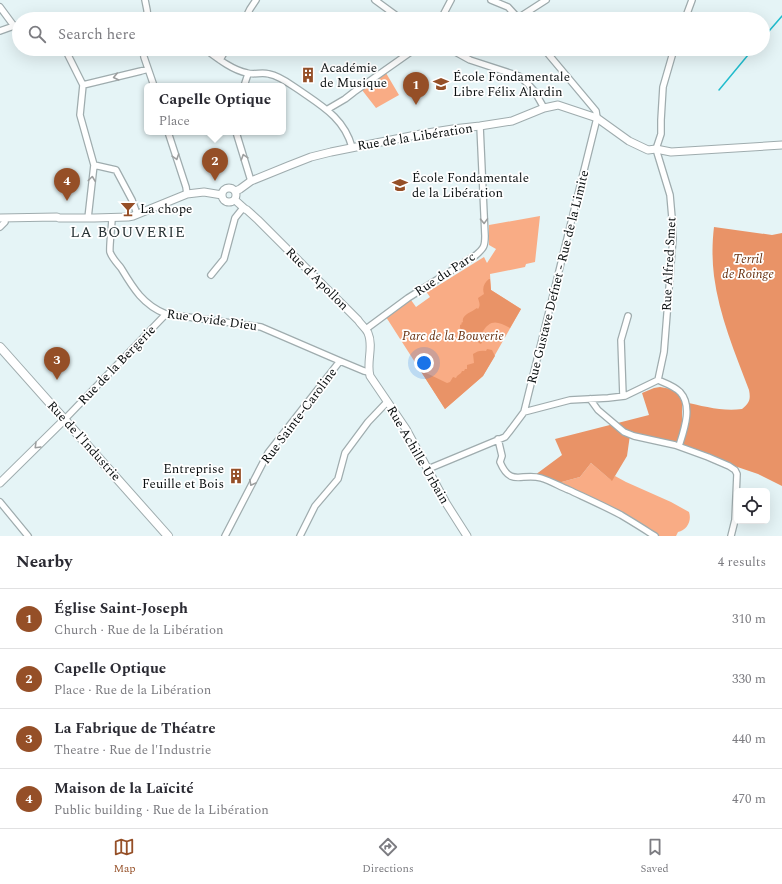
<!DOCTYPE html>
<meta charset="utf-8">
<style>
:root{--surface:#fff;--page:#f2f2f3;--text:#2b2b33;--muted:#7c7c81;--line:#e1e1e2;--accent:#954f27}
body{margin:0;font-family:Spectral,serif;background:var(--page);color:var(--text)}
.controls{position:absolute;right:12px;bottom:12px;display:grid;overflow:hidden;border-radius:6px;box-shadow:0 4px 16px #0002}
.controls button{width:36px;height:36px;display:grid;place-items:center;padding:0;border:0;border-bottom:1px solid var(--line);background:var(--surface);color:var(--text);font:20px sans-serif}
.you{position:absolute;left:424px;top:363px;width:14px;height:14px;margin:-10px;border:3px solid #fff;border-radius:50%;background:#1a73e8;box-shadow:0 0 0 6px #1a73e833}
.badge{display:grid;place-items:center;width:26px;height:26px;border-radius:50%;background:var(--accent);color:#fff;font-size:13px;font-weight:700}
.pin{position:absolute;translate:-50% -33px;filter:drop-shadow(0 1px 2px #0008)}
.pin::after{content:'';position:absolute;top:21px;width:14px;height:12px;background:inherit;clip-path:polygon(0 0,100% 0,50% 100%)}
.popup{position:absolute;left:144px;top:83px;width:142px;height:52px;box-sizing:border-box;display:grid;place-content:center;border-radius:6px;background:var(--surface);filter:drop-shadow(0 1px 3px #0005);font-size:13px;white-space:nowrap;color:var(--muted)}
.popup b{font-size:15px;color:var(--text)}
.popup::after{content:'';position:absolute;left:50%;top:100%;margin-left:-8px;border:8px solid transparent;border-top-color:var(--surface)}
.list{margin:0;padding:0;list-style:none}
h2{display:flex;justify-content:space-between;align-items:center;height:52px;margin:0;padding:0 16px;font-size:17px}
h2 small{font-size:13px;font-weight:400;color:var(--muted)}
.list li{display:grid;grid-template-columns:26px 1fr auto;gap:12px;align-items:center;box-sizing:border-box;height:60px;padding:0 16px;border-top:1px solid var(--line)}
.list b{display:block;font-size:15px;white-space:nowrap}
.list p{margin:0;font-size:13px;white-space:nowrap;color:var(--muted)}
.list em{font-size:13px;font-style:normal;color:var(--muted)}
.icon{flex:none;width:22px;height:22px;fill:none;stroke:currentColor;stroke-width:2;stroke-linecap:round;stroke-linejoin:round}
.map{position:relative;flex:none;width:782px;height:536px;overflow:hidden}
.search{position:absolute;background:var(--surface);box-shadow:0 4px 16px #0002;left:12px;right:12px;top:12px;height:44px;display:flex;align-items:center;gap:10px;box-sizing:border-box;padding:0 14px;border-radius:22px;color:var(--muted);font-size:15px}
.sheet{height:292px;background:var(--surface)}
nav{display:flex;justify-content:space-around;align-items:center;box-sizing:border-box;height:56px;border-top:1px solid var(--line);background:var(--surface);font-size:11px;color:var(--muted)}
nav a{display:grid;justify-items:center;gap:2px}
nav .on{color:var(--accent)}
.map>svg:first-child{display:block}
.green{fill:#f9ac85}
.forest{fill:#e99367}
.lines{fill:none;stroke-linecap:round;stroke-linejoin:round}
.stream{stroke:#21bccd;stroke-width:1.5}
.minor-casing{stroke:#9facae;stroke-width:8}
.tertiary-casing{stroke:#9facae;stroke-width:9}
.secondary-casing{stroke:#9facae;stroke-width:10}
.minor{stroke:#fff;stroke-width:5.5}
.tertiary{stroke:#fff;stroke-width:7}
.secondary{stroke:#fff;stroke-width:8}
.oneway{stroke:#9d9f9f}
.labels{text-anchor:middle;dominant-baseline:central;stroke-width:3.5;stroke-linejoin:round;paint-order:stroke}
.poi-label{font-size:13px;fill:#0a0f10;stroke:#fff;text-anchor:start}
.street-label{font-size:13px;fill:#0a0f10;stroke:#fff}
.park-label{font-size:13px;font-style:italic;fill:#6a3313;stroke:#fff}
.quarter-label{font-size:15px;letter-spacing:1px;fill:#293436;stroke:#fff}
</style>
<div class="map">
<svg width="782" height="536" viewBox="0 0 782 536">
<rect width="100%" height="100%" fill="#e5f4f6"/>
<!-- green -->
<path class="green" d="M386,73L399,95L376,108L362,90Z
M540,216L535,262L526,264L525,267L490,274L491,290L521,309L483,376L445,409L386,317L411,300L416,307L430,297L425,290L428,288L431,290L484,257L487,263L496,249L489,245V225Z
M591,463L611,480L615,476L626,482L671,502L689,512C692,521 687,530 678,532L676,536H656L654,532L638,523L558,483L580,477Z"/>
<!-- forest -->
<path class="forest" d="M714,227L772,235L782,233V486L758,474L708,457L630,435L627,456L612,481L591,463L580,477L558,483L535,475L562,455L555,439L649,415L642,393L654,388L660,387L671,389L678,394L682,401V435L684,431V402C703,406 723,412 742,409C749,403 751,400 749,390C735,353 719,315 714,276C712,260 712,243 714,227Z
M489,279H490L491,290L521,309L510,328C497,321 490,319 482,333L484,339L481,344L479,343L472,335L465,334L460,328V325L462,324L461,323L463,322C461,315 472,312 477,308L478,309C481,305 479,302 478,298L484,294C482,288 484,283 489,279Z
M487,349L492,350L495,356L483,376L445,409L420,370L447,383L450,382L453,377L456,378L457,376L461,373L462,371H464L465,369H467V365L474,363L473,354C477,351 481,350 486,351Z"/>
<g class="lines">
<!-- stream -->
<path class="stream" d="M763,38L782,16
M719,90L753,49"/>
<defs>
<path id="minor" d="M145,0L147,10L148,19
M375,0L401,19
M491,0L508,7L519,19
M0,7L14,26
M518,18L546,0
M131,19L148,16
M245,19L250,9L256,0
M441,19L451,0
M685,19L692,0
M0,31L14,26L19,25
M65,49L83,85L80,115L94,165L88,218
M143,49L144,57L154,86
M205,49C217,58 232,70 247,73C254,75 262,72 269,74C280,76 290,84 299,90C322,106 344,118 352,147
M450,49L470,60L519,76L528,84L535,92L544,108
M220,60L226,49
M83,85L141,71L148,69
M244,86L248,74
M328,109L345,99L354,92L415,49
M168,132L186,187L187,194
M236,132L251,181
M94,165L116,170L132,200L137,214
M112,218C112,225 109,248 110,252C112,258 117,263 121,268C133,288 143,305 166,314L261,327L340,361L364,371L369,372
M0,227L5,222V218
M211,275L224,259L235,218L243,208
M366,329L408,298L476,255C484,248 485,246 485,236L480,126
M658,380L664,352L673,238L672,218L670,195L656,149L661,134V120L663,87L674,49
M658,380C665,383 674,386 680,392C693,406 684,430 679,446
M623,396L621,340L628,316
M590,399L598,410L624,432L634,436L675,445L708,457L729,466L735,470L737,474L735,520L731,536
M524,412L570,400L608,398L625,396L658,380
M65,419L166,314
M498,439L502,456L500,462C511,488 522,472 541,478C551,481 559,486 569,490C586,498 604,506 621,515C631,521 641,527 650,533L655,536
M428,469L505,437L509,432L524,412L597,118L596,111L544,49
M0,502L28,536
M225,536L268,453L340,361
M300,536L315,506L338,479L345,453L368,422L387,402"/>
<path id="tertiary" d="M222 195a7 7 0 1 1 14 0a7 7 0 1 1-14 0Z
M236,191L240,189L251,181L288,166L311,157L331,152L421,134L453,129L480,126L512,121L544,108L558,105L597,118L629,141L648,150L656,149L671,152L782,145
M235,200L245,209L247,210L258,220L358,320C361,325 366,328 368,333C374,347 366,362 370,376L406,429L446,503L467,536
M0,218L57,217L59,218H94L128,217L133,216L187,194L204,192L222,195
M0,483L65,419"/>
<path id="secondary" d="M0,347L168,536"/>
</defs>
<!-- minor casing -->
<use href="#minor" class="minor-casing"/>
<!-- tertiary casing -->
<use href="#tertiary" class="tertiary-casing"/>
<!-- secondary casing -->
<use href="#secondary" class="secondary-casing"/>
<!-- minor -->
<use href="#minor" class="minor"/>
<!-- tertiary -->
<use href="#tertiary" class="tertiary"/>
<!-- secondary -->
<use href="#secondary" class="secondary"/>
</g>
<!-- one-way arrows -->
<defs><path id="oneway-chevron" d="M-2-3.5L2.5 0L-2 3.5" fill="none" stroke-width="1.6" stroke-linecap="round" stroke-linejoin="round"/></defs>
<g class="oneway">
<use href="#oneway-chevron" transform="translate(116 77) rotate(167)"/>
<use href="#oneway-chevron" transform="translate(176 157) rotate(72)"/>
<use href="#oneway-chevron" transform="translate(244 157) rotate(-107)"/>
<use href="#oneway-chevron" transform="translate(92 179) rotate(-83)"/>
<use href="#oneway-chevron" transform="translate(484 221) rotate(88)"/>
<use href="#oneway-chevron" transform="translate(37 446) rotate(135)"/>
<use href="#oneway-chevron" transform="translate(252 483) rotate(118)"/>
</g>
<!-- icons -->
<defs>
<symbol id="building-bare" viewBox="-9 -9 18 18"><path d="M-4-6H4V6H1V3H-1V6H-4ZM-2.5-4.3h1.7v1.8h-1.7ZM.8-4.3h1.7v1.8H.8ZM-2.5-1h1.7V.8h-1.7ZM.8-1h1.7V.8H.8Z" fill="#954f27" stroke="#fff" stroke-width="2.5" paint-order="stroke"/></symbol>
<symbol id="school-bare" viewBox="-9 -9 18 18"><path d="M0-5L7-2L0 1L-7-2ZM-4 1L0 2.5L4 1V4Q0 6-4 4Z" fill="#954f27" stroke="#fff" stroke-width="2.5" paint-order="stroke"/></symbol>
<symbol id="bar-bare" viewBox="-9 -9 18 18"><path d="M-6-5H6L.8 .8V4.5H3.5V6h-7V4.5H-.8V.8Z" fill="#954f27" stroke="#fff" stroke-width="2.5" paint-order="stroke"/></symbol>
</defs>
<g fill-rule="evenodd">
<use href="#building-bare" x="297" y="64" width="22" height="22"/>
<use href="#school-bare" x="430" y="73" width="22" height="22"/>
<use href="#school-bare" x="389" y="174" width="22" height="22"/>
<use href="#bar-bare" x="117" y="198" width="22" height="22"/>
<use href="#building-bare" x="225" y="465" width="22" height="22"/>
</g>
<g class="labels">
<!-- poi labels -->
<g class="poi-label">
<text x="320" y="68">Académie<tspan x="320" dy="15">de Musique</tspan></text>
<text x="453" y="77">École Fondamentale<tspan x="453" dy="15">Libre Félix Alardin</tspan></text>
<text x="412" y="178">École Fondamentale<tspan x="412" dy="15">de la Libération</tspan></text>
<text x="140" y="209">La chope</text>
<text x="224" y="469" text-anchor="end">Entreprise<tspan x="224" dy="15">Feuille et Bois</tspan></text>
</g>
<!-- street labels -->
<g class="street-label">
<text transform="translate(415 137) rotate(-9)">Rue de la Libération</text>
<text transform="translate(669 264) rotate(-87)">Rue Alfred Smet</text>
<text transform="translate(445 274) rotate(-33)">Rue du Parc</text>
<text transform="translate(558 277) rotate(-76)">Rue Gustave Defnet - Rue de la Limite</text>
<text transform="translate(317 279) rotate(45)">Rue d'Apollon</text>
<text transform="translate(212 320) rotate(8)">Rue Ovide Dieu</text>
<text transform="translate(117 365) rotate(-46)">Rue de la Bergerie</text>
<text transform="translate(299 416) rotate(-53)">Rue Sainte-Caroline</text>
<text transform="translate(84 441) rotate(48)">Rue de l'Industrie</text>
<text transform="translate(418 455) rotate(60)">Rue Achille Urbain</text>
</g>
<!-- park labels -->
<g class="park-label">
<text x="748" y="259">Terril<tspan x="748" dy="15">de Roinge</tspan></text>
<text x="453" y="336">Parc de la Bouverie</text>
</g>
<!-- quarter labels -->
<g class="quarter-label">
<text x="128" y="232">LA BOUVERIE</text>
</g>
</g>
</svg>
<div class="controls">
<button><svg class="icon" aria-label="locate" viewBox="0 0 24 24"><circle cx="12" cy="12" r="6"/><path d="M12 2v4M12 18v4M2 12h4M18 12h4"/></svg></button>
</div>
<div class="you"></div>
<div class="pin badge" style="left:416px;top:105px">1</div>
<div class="pin badge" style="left:215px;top:181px">2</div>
<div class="popup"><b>Capelle Optique</b>Place</div>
<div class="pin badge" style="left:57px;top:380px">3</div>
<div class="pin badge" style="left:67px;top:201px">4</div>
<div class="search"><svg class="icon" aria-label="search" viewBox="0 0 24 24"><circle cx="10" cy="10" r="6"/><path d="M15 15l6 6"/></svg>Search here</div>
</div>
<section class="sheet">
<h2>Nearby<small>4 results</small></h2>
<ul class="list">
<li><span class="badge">1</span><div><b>Église Saint-Joseph</b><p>Church · Rue de la Libération</p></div><em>310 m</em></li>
<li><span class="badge">2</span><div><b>Capelle Optique</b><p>Place · Rue de la Libération</p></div><em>330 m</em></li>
<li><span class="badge">3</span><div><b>La Fabrique de Théatre</b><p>Theatre · Rue de l'Industrie</p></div><em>440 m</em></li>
<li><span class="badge">4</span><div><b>Maison de la Laïcité</b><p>Public building · Rue de la Libération</p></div><em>470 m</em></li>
</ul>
</section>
<nav>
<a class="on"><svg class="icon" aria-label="map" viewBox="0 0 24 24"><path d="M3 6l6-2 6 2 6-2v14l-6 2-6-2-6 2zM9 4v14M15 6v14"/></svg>Map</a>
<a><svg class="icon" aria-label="directions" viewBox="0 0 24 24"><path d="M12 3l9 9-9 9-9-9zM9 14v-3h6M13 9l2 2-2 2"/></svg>Directions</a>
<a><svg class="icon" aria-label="saved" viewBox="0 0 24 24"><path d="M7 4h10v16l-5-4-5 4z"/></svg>Saved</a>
</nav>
